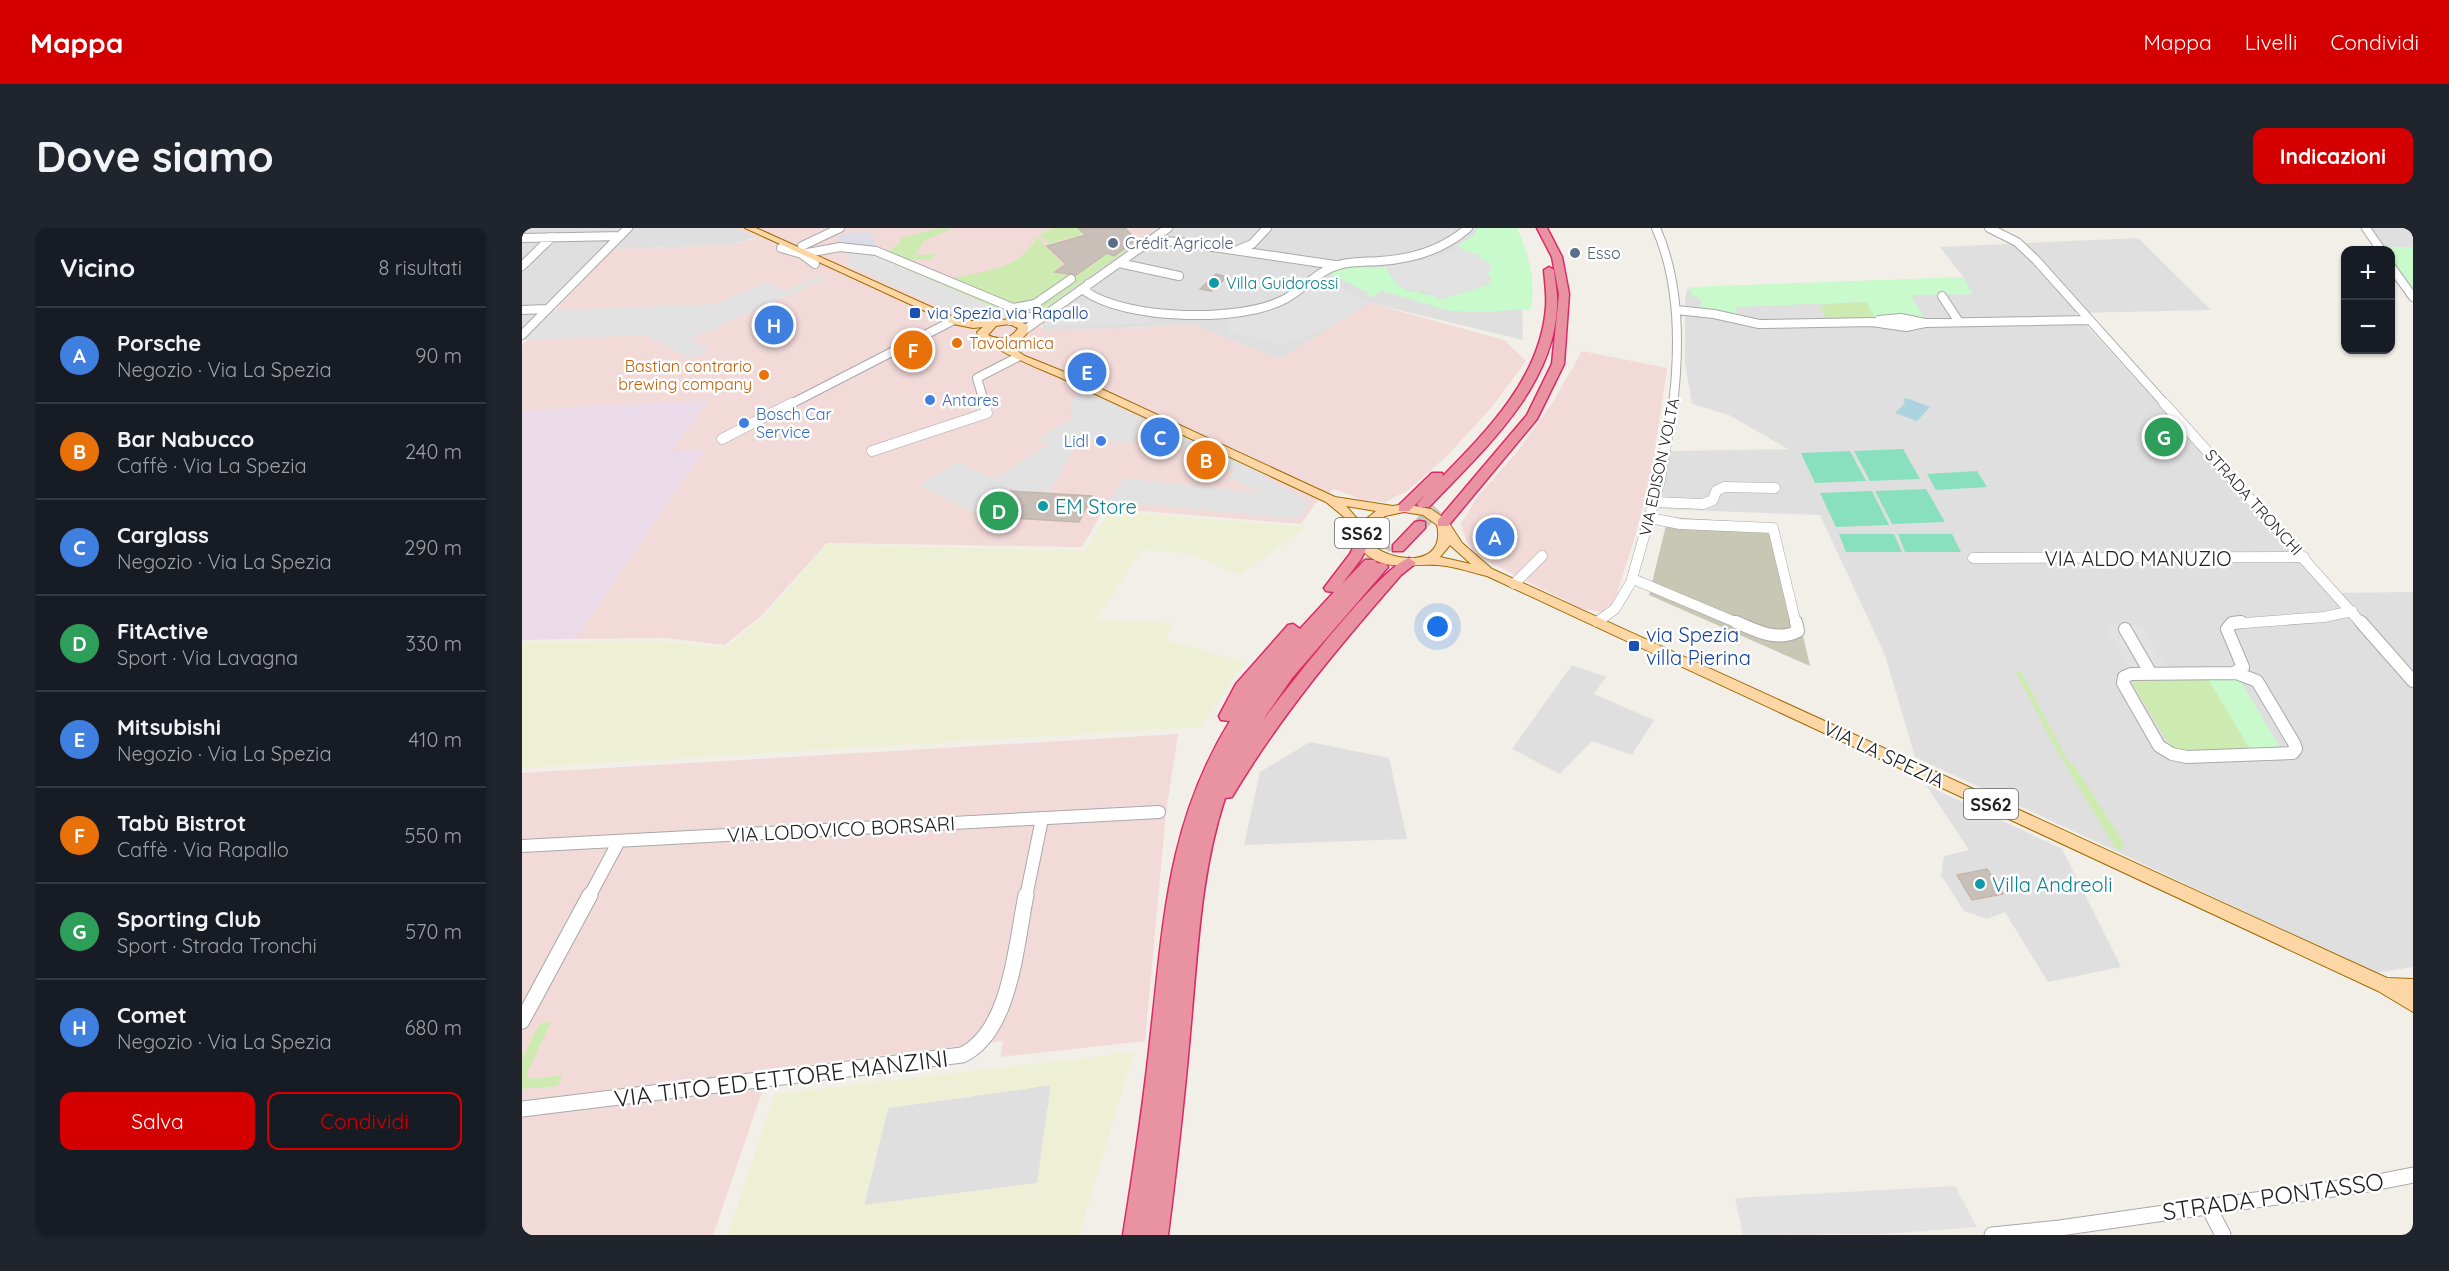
<!DOCTYPE html>
<html lang="it">
<meta charset="utf-8">
<style>
:root{--surface:#171b24;--page:#20242c;--text:#f1f3f6;--muted:#9ea1a6;--line:#363941;--accent:#d40000}
body{margin:0;font-family:Quicksand,sans-serif;background:var(--page);color:var(--text)}
.controls{position:absolute;right:18px;top:18px;display:grid;overflow:hidden;border-radius:12px;box-shadow:0 2px 4px #0004}
.controls button{width:54px;height:54px;display:grid;place-items:center;padding:0;border:0;border-bottom:2px solid var(--line);background:var(--surface);color:var(--text);font:30px sans-serif}
.you{position:absolute;left:916px;top:399px;width:21px;height:21px;margin:-15px;border:4px solid #fff;border-radius:50%;background:#1a73e8;box-shadow:0 0 0 9px #1a73e833}
.badge{display:grid;place-items:center;width:39px;height:39px;border-radius:50%;background:var(--accent);color:#fff;font-size:20px;font-weight:700}
.pin{position:absolute;translate:-50% -50%;border:3px solid #fff;box-shadow:0 2px 6px #0006}
.list{margin:0;padding:0;list-style:none}
h2{display:flex;justify-content:space-between;align-items:center;height:78px;margin:0;padding:0 24px;font-size:26px}
h2 small{font-size:20px;font-weight:400;color:var(--muted)}
.list li{display:grid;grid-template-columns:39px 1fr auto;gap:18px;align-items:center;box-sizing:border-box;height:96px;padding:0 24px;border-top:2px solid var(--line)}
.list b{display:block;font-size:22px;white-space:nowrap}
.list p{margin:0;font-size:20px;white-space:nowrap;color:var(--muted)}
.list em{font-size:20px;font-style:normal;color:var(--muted)}
.actions{display:flex;gap:12px;padding:18px 24px}
.actions a{flex:1;padding:14px 0;border:2px solid var(--accent);border-radius:12px;text-align:center;font-size:21px;color:var(--accent)}
.actions .main{background:var(--accent);color:#fff}
.map{position:relative;flex:none;width:1891px;height:1007px;overflow:hidden;border-radius:12px}
header{display:flex;align-items:center;gap:36px;box-sizing:border-box;height:84px;padding:0 30px;background:var(--accent);color:#fff}
header strong{font-size:28px}
nav{display:flex;gap:33px;margin-inline-start:auto;font-size:21px}
.intro{display:flex;align-items:center;justify-content:space-between;box-sizing:border-box;height:144px;padding:0 36px}
h1{margin:0;font-size:42px}
.button{padding:15px 27px;border-radius:12px;background:var(--accent);color:#fff;font-size:21px;font-weight:700}
main{display:flex;gap:36px;padding:0 36px}
aside{flex:1;background:var(--surface);border-radius:12px;box-shadow:0 2px 4px #0004}
.map>svg:first-child{display:block}
.residential{fill:#e0dfdf}
.commercial{fill:#f2dad9}
.industrial{fill:#ebdbe8}
.construction{fill:#c7c7b4}
.farmland{fill:#eef0d5;fill-rule:evenodd}
.grass{fill:#cdebb0}
.park{fill:#c8facc}
.pitch{fill:#88e0be}
.parking{fill:#e2e2e2}
.plaza{fill:#dddde8}
.water{fill:#aad3df}
.building{fill:#c7bfb8;stroke:#c4b6ab;stroke-width:1.5}
.lines{fill:none;stroke-linecap:round;stroke-linejoin:round}
.highway-tunnel{stroke:#c8c6c1;stroke-width:14;stroke-dasharray:14 7;stroke-linecap:butt}
.minor-far3-casing{stroke:#a9a9a9;stroke-width:10}
.minor-far2-casing{stroke:#a9a9a9;stroke-width:11}
.minor-far1-casing{stroke:#a9a9a9;stroke-width:14}
.minor-casing{stroke:#a9a9a9;stroke-width:17}
.major-casing{stroke:#a06b00;stroke-width:2}
.highway-casing{stroke:#dc2a67;stroke-width:3}
.minor-far3{stroke:#fff;stroke-width:8}
.minor-far2{stroke:#fff;stroke-width:10}
.minor-far1{stroke:#fff;stroke-width:12}
.minor{stroke:#fff;stroke-width:15}
.major{fill:#fcd6a4;fill-rule:evenodd}
.highway{fill:#e892a2;fill-rule:evenodd}
.service-dot{fill:#5c6f8a;stroke:#fff;stroke-width:2}
.culture-dot{fill:#0f9aa8;stroke:#fff;stroke-width:2}
.transit-dot{fill:#1a4fb4;stroke:#fff;stroke-width:2}
.food-dot{fill:#e8710a;stroke:#fff;stroke-width:2}
.shop-dot{fill:#3f7fe0;stroke:#fff;stroke-width:2}
.labels{text-anchor:middle;dominant-baseline:central;stroke-width:5;stroke-linejoin:round;paint-order:stroke}
.far-service-label{font-size:16px;fill:#4e5e75;stroke:#fff;text-anchor:start}
.far-culture-label{font-size:16px;fill:#0d838f;stroke:#fff;text-anchor:start}
.far-transit-label{font-size:16px;fill:#164399;stroke:#fff;text-anchor:start}
.far-food-label{font-size:16px;fill:#c56008;stroke:#fff;text-anchor:start}
.far-shop-label{font-size:16px;fill:#366cbe;stroke:#fff;text-anchor:start}
.far-street-label{font-size:16px;fill:#222;stroke:#fff}
.shield{fill:#fff;stroke:#646464;stroke-width:1.5}
.shield-label{font-size:18px;font-weight:bold;fill:#222}
.culture-label{font-size:20px;fill:#0d838f;stroke:#fff;text-anchor:start}
.street-label{font-size:20px;fill:#222;stroke:#fff}
.transit-label{font-size:20px;fill:#164399;stroke:#fff;text-anchor:start}
.near-street-label{font-size:24px;fill:#222;stroke:#fff}
</style>
<header>
<strong>Mappa</strong>
<nav><a>Mappa</a><a>Livelli</a><a>Condividi</a></nav>
</header>
<div class="intro"><h1>Dove siamo</h1><a class="button">Indicazioni</a></div>
<main>
<aside>
<h2>Vicino<small>8 risultati</small></h2>
<ul class="list">
<li><span class="badge" style="background:#3f7fe0">A</span><div><b>Porsche</b><p>Negozio · Via La Spezia</p></div><em>90 m</em></li>
<li><span class="badge" style="background:#e8710a">B</span><div><b>Bar Nabucco</b><p>Caffè · Via La Spezia</p></div><em>240 m</em></li>
<li><span class="badge" style="background:#3f7fe0">C</span><div><b>Carglass</b><p>Negozio · Via La Spezia</p></div><em>290 m</em></li>
<li><span class="badge" style="background:#2e9e5b">D</span><div><b>FitActive</b><p>Sport · Via Lavagna</p></div><em>330 m</em></li>
<li><span class="badge" style="background:#3f7fe0">E</span><div><b>Mitsubishi</b><p>Negozio · Via La Spezia</p></div><em>410 m</em></li>
<li><span class="badge" style="background:#e8710a">F</span><div><b>Tabù Bistrot</b><p>Caffè · Via Rapallo</p></div><em>550 m</em></li>
<li><span class="badge" style="background:#2e9e5b">G</span><div><b>Sporting Club</b><p>Sport · Strada Tronchi</p></div><em>570 m</em></li>
<li><span class="badge" style="background:#3f7fe0">H</span><div><b>Comet</b><p>Negozio · Via La Spezia</p></div><em>680 m</em></li>
</ul>
<div class="actions"><a class="main">Salva</a><a>Condividi</a></div>
</aside>
<div class="map">
<svg width="1891" height="1007" viewBox="0 0 1891 1007">
<rect width="100%" height="100%" fill="#f2efe9"/>
<!-- residential -->
<path class="residential" d="M0,0H106L0,104Z
M111,0H215L235,9L209,17L91,21Z
M630,0H978L999,41L1001,112L848,75L758,131L672,97L523,103L512,84Z
M1848,0H1891V66L1869,32L1868,22H1862Z
M1616,10L1689,82L1553,85L1810,365L1891,364V739L1854,745L1393,529L1363,427L1298,287L1136,281L1149,223L1266,221L1207,187L1170,176L1163,135V72L1165,61L1443,51L1418,19Z
M1050,437L1084,449L1072,466L1132,492L1110,527L1070,513L1038,546L990,521Z
M788,514L867,530L885,611L722,617L738,544Z
M1404,557L1540,621L1599,739L1526,754L1483,684L1465,691L1442,683L1419,647L1422,628L1447,622Z
M529,857L516,955L342,978L366,880Z"/>
<!-- commercial -->
<path class="commercial" d="M215,0H634L509,87L523,103L672,97L758,131L848,75L982,112L1004,133L970,179L925,228L885,263L863,274L841,272L812,261L794,275L779,296L583,280L560,319L305,315L239,388L203,417L143,410L53,411L182,222L149,223L185,172L0,182V117L91,21L209,17L235,10Z
M1060,123L1145,140L1129,248L1112,312L1092,374L1080,384L1058,380L955,328L944,313L939,296L956,268L996,223L1031,174Z
M656,506L644,585L623,813L478,829L481,813L248,841L191,1007H0V545Z"/>
<!-- industrial -->
<path class="industrial" d="M186,172L150,223L183,221L53,411L0,412V182Z"/>
<!-- construction -->
<path class="construction" d="M1146,289L1255,296L1288,438L1127,367Z"/>
<!-- farmland -->
<path class="farmland" d="M588,283L785,299L718,347L670,327L620,321L574,392L651,395L644,412L723,434L679,499L0,540V414L139,413L203,420L242,388L305,316L563,323Z
M612,824L557,1007H206L252,866ZM529,857L515,955L342,977L366,880Z"/>
<!-- grass -->
<path class="grass" d="M417,0L430,1L403,12L393,27L413,26L411,31L388,32L367,23L377,16L379,10Z
M532,0H556L562,5L551,12L545,10L527,16L517,6Z
M564,8L589,28L608,16L611,18L521,81L508,87H489L365,33L369,31L483,80C509,86 533,68 552,52L546,51L511,75L494,78L427,51C461,42 495,44 515,9L541,36L531,44L551,48L574,35L553,14Z
M1344,74L1352,88L1349,91L1305,92L1297,77Z
M1493,443H1499L1547,535L1553,538L1603,617L1595,623L1535,523Z
M1614,451H1686L1728,521L1658,523L1647,516L1611,457Z
M29,794L4,847L9,851L41,847L36,858L0,861V831L18,795Z"/>
<!-- park -->
<path class="park" d="M956,0H995C1007,27 1014,52 1009,81L962,84L929,83L859,63L849,70L845,64L807,45C832,36 840,41 864,39C871,53 882,67 898,63L900,66L914,68L917,72L969,56L966,53L969,51V48L964,45L970,42L966,34L956,29L958,27L941,22L936,17L951,8Z
M1861,19H1891V62L1869,30L1868,22H1863Z
M1441,49L1451,66L1388,67L1404,92L1365,88L1349,91L1352,87L1344,74L1213,79L1217,89L1182,81L1179,79V72L1170,67L1167,59Z
M1686,451H1717L1759,521H1728Z"/>
<!-- pitch -->
<path class="pitch" d="M1381,221L1398,251L1348,253L1332,223Z
M1328,223L1344,253L1293,255L1279,225Z
M1455,243L1465,259L1414,262L1405,246Z
M1404,261L1423,294L1370,296L1353,263Z
M1350,263L1367,297L1314,299L1298,265Z
M1317,306H1372L1380,324H1324Z
M1376,306H1430L1439,324H1383Z"/>
<!-- parking -->
<path class="parking" d="M937,21L957,27L955,29L966,34L970,42L963,45L968,48L965,53L969,55L917,70L899,62L884,61L872,50L868,38L911,30Z
M344,24L487,86L448,92L325,37L328,26Z
M297,48L304,51L168,111L187,122L167,131L125,107L1,112L30,82L193,76L245,54L263,63Z
M795,56L823,61L822,64L834,67L832,69L848,72L810,98L762,117L759,115H751L740,110L724,109L708,104L704,91L752,80Z
M563,73L578,74L633,89L624,95L611,96L521,97L548,77Z
M559,162L624,191L610,215L557,212L527,264L485,263L468,295L452,294L456,287L397,257L436,234L472,251L525,217L515,211L549,191V175Z
M651,203L737,243L744,250L789,274L776,291L587,273L601,250L740,265L713,252L709,247L712,243L641,210Z
M1619,397L1645,440H1607L1583,398Z
M1433,958L1455,999L1362,1006L1221,1007L1213,970Z"/>
<!-- plaza -->
<path class="plaza" d="M342,3L353,7L348,9L354,15L352,17L360,22L370,20L364,24L338,17H317L319,12L314,8Z"/>
<!-- water -->
<path class="water" d="M1383,170L1387,171L1408,179L1395,193L1373,185L1383,175L1381,172Z"/>
<!-- building -->
<path class="building" d="M556,0H603L614,12L592,28L585,25L554,47L533,44L544,36L525,18L564,7Z
M694,46L705,49L689,63L678,61Z
M487,263L570,268L557,294L471,289Z
M1465,641L1481,666L1450,672L1435,647Z"/>
<g class="lines">
<!-- highway-tunnel -->
<path class="highway-tunnel" d="M898,297L914,280
M848,335L865,316"/>
<defs>
<path id="minor-far3" d="M1134,0C1158,54 1158,119 1151,177
M1467,0L1495,14L1514,32L1644,177
M1844,0L1859,22
M0,10L98,8
M280,18L318,0
M259,20L280,26L293,36
M617,20L637,13L657,14L813,37
M718,21L730,16L745,0
M280,26L318,19L354,23L491,80L513,76L549,51
M597,35L657,48
M1868,37L1891,69
M0,38L30,9
M566,56L563,63C603,92 719,95 763,71C782,61 795,43 817,37C830,33 844,34 858,33C891,31 921,22 946,0
M1420,68L1437,94
M0,82L25,81
M1154,82L1192,86L1237,96L1350,94L1384,99L1403,95
M1357,92L1379,90L1403,95L1568,92
M488,93L519,87
M501,103L646,0
M0,107L106,0
M267,177L432,92
M463,177L455,150L496,129"/>
<path id="minor-far2" d="M1642,175L1840,396
M200,211L270,175
M350,223L465,185L462,175
M1132,274L1181,276L1191,272L1194,263L1202,259L1253,260
M1128,290L1158,296L1251,300L1274,396
M1451,330L1782,329
M1111,351L1218,396
M992,356L1020,328
M1075,394L1093,381L1109,354L1138,252L1151,175
M1709,396L1802,389L1830,383"/>
<path id="minor-far1" d="M1214,394C1235,403 1255,414 1276,403L1274,394
M1839,394L1891,453
M1603,401L1629,446
M1712,445L1721,439L1705,401L1710,395L1719,394
M1714,445L1735,453L1772,515L1774,521L1771,525L1665,529L1650,526L1637,518L1601,455L1602,449L1609,446Z
M0,618L637,584
M67,669L97,613
M504,669L520,591"/>
<path id="minor" d="M0,793L68,667
M0,881L440,827C489,804 494,716 504,667
M1686,978L1701,1007
M1470,1007L1538,1000L1846,956L1891,947"/>
<path id="major" d="M223,0H234L438,92C464,96 480,86 506,97C508,109 495,113 485,116L503,128L545,145L813,269L871,278L882,276L909,281L925,292L940,315L970,341L1865,750L1891,751V784L1856,763L965,348C951,345 938,340 924,338C890,332 859,350 834,315L835,309L821,288L804,274L537,149C510,138 482,126 457,110L455,104L461,99L451,100L431,96ZM487,96L496,100C490,111 477,113 466,107L474,98ZM824,278L854,283L839,295ZM882,284L901,287L915,297C925,340 868,336 847,314L849,300L863,288ZM928,317L949,336L918,329Z"/>
<path id="highway" d="M1015,0H1025L1040,29L1047,66L1042,136L1015,191L926,298H916V292L1005,187L1030,136L1037,66L1030,29Z
M1027,39L1032,42C1033,54 1036,67 1035,79C1031,161 960,223 907,279H897L895,276L904,266L887,283H877V277L910,245H920L921,248C967,201 1019,148 1024,79C1025,67 1023,54 1022,42Z
M898,293L903,294V300L881,323H871V317L893,294Z
M840,310L847,315L839,331L820,356L843,332H853L855,335L864,336L866,339L770,450L738,496C760,467 859,338 887,330L894,335L879,347C817,418 758,488 710,569L703,570C679,643 676,719 669,795C663,866 655,936 646,1007H601C612,939 622,872 629,804C642,690 646,594 708,493L699,492L697,488L714,456L766,397L771,396L778,401L812,364L804,363L802,360L828,326L835,312Z"/>
</defs>
<!-- minor-far3 casing -->
<use href="#minor-far3" class="minor-far3-casing"/>
<!-- minor-far2 casing -->
<use href="#minor-far2" class="minor-far2-casing"/>
<!-- minor-far1 casing -->
<use href="#minor-far1" class="minor-far1-casing"/>
<!-- minor casing -->
<use href="#minor" class="minor-casing"/>
<!-- major casing -->
<use href="#major" class="major-casing"/>
<!-- highway casing -->
<use href="#highway" class="highway-casing"/>
<!-- minor-far3 -->
<use href="#minor-far3" class="minor-far3"/>
<!-- minor-far2 -->
<use href="#minor-far2" class="minor-far2"/>
<!-- minor-far1 -->
<use href="#minor-far1" class="minor-far1"/>
<!-- minor -->
<use href="#minor" class="minor"/>
<!-- major -->
<use href="#major" class="major"/>
<!-- highway -->
<use href="#highway" class="highway"/>
</g>
<!-- markers -->
<g class="service-dot">
<circle cx="591" cy="15" r="6"/>
<circle cx="1053" cy="25" r="6"/>
</g>
<g class="culture-dot">
<circle cx="692" cy="55" r="6"/>
<circle cx="521" cy="278" r="6"/>
<circle cx="1458" cy="656" r="6"/>
</g>
<g class="transit-dot">
<rect x="387" y="79" width="12" height="12" rx="3"/>
<rect x="1106" y="412" width="12" height="12" rx="3"/>
</g>
<g class="food-dot">
<circle cx="435" cy="115" r="6"/>
<circle cx="242" cy="147" r="6"/>
</g>
<g class="shop-dot">
<circle cx="408" cy="172" r="6"/>
<circle cx="222" cy="195" r="6"/>
<circle cx="579" cy="213" r="6"/>
</g>
<g class="labels">
<!-- far-service labels -->
<g class="far-service-label">
<text x="603" y="15">Crédit Agricole</text>
<text x="1065" y="25">Esso</text>
</g>
<!-- far-culture labels -->
<g class="far-culture-label">
<text x="704" y="55">Villa Guidorossi</text>
</g>
<!-- far-transit labels -->
<g class="far-transit-label">
<text x="405" y="85">via Spezia via Rapallo</text>
</g>
<!-- far-food labels -->
<g class="far-food-label">
<text x="447" y="115">Tavolamica</text>
<text x="230" y="138" text-anchor="end">Bastian contrario<tspan x="230" dy="18">brewing company</tspan></text>
</g>
<!-- far-shop labels -->
<g class="far-shop-label">
<text x="420" y="172">Antares</text>
<text x="234" y="186">Bosch Car<tspan x="234" dy="18">Service</tspan></text>
<text x="567" y="213" text-anchor="end">Lidl</text>
</g>
<!-- far-street labels -->
<g class="far-street-label">
<text transform="translate(1137 239) rotate(-78)">VIA EDISON VOLTA</text>
<text transform="translate(1732 274) rotate(48)">STRADA TRONCHI</text>
</g>
<!-- shield labels -->
<g class="shield">
<rect x="813" y="290" width="54" height="30" rx="4.5"/>
<rect x="1442" y="561" width="54" height="30" rx="4.5"/>
</g>
<g class="shield-label">
<text x="840" y="305">SS62</text>
<text x="1469" y="576">SS62</text>
</g>
<!-- culture labels -->
<g class="culture-label">
<text x="533" y="278">EM Store</text>
<text x="1470" y="656">Villa Andreoli</text>
</g>
<!-- street labels -->
<g class="street-label">
<text x="1616" y="330">VIA ALDO MANUZIO</text>
<text transform="translate(1362 526) rotate(25)">VIA LA SPEZIA</text>
<text transform="translate(319 601) rotate(-3)">VIA LODOVICO BORSARI</text>
</g>
<!-- transit labels -->
<g class="transit-label">
<text x="1124" y="406">via Spezia<tspan x="1124" dy="23">villa Pierina</tspan></text>
</g>
<!-- near-street labels -->
<g class="near-street-label">
<text transform="translate(259 850) rotate(-7)">VIA TITO ED ETTORE MANZINI</text>
<text transform="translate(1751 968) rotate(-8)">STRADA PONTASSO</text>
</g>
</g>
</svg>
<div class="controls">
<button>+</button>
<button>−</button>
</div>
<div class="you"></div>
<div class="pin badge" style="left:973px;top:309px;background:#3f7fe0">A</div>
<div class="pin badge" style="left:684px;top:232px;background:#e8710a">B</div>
<div class="pin badge" style="left:638px;top:209px;background:#3f7fe0">C</div>
<div class="pin badge" style="left:477px;top:283px;background:#2e9e5b">D</div>
<div class="pin badge" style="left:565px;top:144px;background:#3f7fe0">E</div>
<div class="pin badge" style="left:391px;top:122px;background:#e8710a">F</div>
<div class="pin badge" style="left:1642px;top:209px;background:#2e9e5b">G</div>
<div class="pin badge" style="left:252px;top:97px;background:#3f7fe0">H</div>
</div>
</main>
